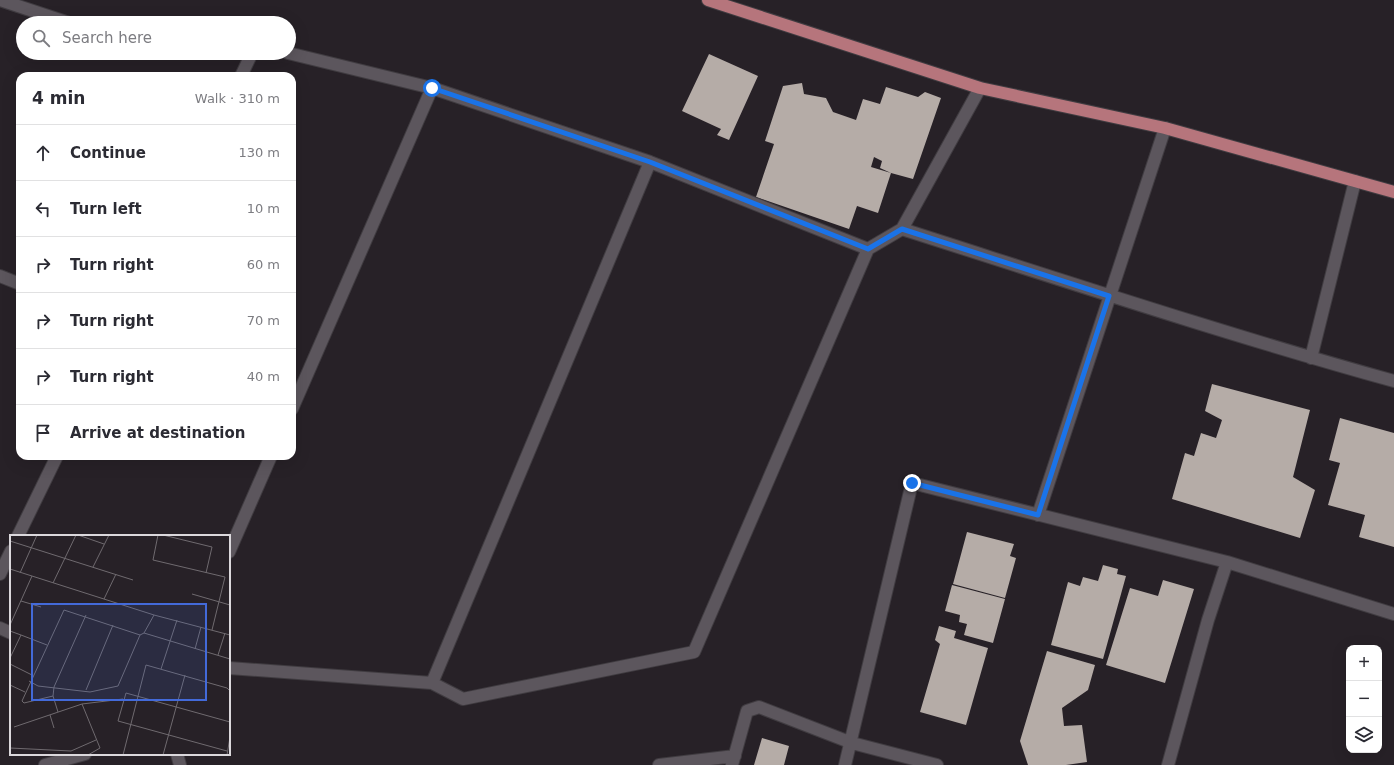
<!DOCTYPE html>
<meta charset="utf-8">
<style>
:root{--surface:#fff;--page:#f2f2f3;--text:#2b2b33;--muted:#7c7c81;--line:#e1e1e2}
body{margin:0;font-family:"DejaVu Sans",sans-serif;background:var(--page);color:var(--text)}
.controls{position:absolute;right:12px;bottom:12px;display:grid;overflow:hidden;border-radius:8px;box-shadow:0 4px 16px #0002}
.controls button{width:36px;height:36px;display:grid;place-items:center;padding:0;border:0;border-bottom:1px solid var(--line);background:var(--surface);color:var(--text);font:20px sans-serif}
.stop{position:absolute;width:12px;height:12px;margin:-9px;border:3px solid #1a73e8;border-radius:50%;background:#fff}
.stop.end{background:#1a73e8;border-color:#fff;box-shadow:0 1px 4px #0008}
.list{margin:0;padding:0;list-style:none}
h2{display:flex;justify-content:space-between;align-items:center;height:52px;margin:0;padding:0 16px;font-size:17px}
h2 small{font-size:13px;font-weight:400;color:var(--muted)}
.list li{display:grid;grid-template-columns:26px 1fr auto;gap:12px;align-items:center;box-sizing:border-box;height:56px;padding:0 16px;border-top:1px solid var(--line)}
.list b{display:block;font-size:15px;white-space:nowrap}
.list em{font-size:13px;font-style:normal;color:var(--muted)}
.icon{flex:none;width:22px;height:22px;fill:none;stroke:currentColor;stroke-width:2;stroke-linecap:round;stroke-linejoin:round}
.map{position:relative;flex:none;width:1394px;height:765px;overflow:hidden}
.search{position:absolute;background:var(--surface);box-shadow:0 4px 16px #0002;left:16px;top:16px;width:280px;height:44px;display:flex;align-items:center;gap:10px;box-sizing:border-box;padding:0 14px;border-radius:22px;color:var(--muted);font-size:15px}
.panel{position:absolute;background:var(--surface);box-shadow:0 4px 16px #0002;left:16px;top:72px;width:280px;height:388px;border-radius:12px}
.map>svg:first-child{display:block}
.building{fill:#b5aca7;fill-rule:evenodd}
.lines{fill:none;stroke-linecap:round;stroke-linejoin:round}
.minor-casing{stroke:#403c41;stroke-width:14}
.major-casing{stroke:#403c41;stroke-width:14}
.minor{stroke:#5c565d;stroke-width:12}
.major{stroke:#b6757c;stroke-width:12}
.route{stroke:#1a73e8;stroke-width:5}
.inset-road{fill:none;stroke:#6f6a6f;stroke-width:1}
.view{fill:#436ad9;fill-opacity:0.15;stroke:#436ad9;stroke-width:2}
.inset-edge{fill:none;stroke:#dbd8dc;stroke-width:2}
</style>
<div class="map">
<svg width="1394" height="765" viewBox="0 0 1394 765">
<rect width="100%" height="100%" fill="#272127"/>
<!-- building -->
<path class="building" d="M709,54L758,76L729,140L717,135L721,129L682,111Z
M802,83L804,94L826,98L833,112L856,120L863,99L880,104L886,87L918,97L925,92L941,98L913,179L891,173L878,213L857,206L849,229L756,197L774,144L765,141L783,86ZM874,157L882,161L880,168L891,173L871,167Z
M1212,384L1310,410L1293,477L1315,490L1300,538L1172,499L1185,453L1194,456L1201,433L1216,438L1222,420L1205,411Z
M1340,418L1394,433V547L1359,537L1365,515L1328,505L1340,463L1329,460Z
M967,532L1014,544L1010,556L1016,558L1005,598L953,584Z
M1103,565L1118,569L1117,574L1126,576L1103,659L1051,645L1068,582L1080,586L1083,577L1098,581Z
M1163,580L1194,589L1165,683L1106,665L1130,588L1158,596Z
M952,585L1005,599L993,643L964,635L967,624L959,622L960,615L945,611Z
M939,626L956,631L954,638L988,648L966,725L920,712L940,644L935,640Z
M1047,651L1095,665L1088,690L1062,708L1064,726L1082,725L1087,762L1066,765H1028L1020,741Z
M762,738L789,746L784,765H754Z"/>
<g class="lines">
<defs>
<path id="minor" d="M0,0L69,23
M288,53L432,88L650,162L868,249
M241,76L252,53
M902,229C1065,281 1228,335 1394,381
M0,276L20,284
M1311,358L1355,181
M292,409L432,88
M1038,515L1165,128
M18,536L57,456
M229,552L271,456
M0,574L11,551
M0,628L11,633
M229,668L432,683L463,699L694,652L868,249L902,229L980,88
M432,683L650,162
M177,754L180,765
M45,765L85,754
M659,765L735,756
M732,765L747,711L759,707L852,743L937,765
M845,765L912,483L1227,562L1394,614
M1168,765L1208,620L1227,562"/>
<path id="major" d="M708,0L980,88L1165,128L1394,192"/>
</defs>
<!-- minor casing -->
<use href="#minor" class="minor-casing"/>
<!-- major casing -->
<use href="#major" class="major-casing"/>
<!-- minor -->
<use href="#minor" class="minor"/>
<!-- major -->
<use href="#major" class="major"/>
</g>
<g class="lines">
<!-- route -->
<path class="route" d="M432,88L650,162L868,249L902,229L1109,296L1038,515L912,483"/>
</g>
<!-- overview -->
<g transform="translate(10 535)">
<rect width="220" height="220" fill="#272127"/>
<path class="inset-road" d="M68,0L94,9M148,0L143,25L215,42L202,95M153,0L202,12L196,38M0,6L123,45M83,32L99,0M0,34L144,80L220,100M10,38L27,0M43,48L66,0M182,59L220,70M94,64L106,39M11,66L31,72M0,90L22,41M0,96L11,100L0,123M134,98L220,124M11,100L37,110M185,114L191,92M208,120L215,98M0,129L22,140M151,134L167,85M19,146L28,151L80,157L108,151L130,100L134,98L144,80M0,150L15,157M76,155L103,90M43,161L14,168L12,166L54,75L130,100M72,169L90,213L78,220M48,177L43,161L44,152L76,80M40,180L44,193M4,192L72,169L113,164M0,213L61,216L86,205M217,216L108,186L116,158L220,187M113,220L136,130L217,153L220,156M153,220L175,140M217,220L220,202"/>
<path class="view" d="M22,69H196V165H22Z"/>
<rect width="220" height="220" class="inset-edge"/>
</g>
</svg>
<div class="controls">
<button>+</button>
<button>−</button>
<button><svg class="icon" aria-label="layers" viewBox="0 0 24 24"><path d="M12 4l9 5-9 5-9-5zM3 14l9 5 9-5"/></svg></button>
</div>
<div class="stop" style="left:432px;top:88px"></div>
<div class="stop end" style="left:912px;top:483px"></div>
<div class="search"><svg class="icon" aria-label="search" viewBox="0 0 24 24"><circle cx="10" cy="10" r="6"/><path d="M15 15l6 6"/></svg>Search here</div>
<section class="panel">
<h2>4 min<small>Walk · 310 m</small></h2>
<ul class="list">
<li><svg class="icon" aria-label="ahead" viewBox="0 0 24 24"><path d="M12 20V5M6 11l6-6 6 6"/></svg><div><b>Continue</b></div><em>130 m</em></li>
<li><svg class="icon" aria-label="left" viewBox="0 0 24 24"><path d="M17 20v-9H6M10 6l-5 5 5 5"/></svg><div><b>Turn left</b></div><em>10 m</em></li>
<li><svg class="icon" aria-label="right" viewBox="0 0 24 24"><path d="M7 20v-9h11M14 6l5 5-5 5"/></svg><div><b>Turn right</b></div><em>60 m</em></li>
<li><svg class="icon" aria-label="right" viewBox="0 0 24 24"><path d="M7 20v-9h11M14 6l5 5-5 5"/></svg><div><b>Turn right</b></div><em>70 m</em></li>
<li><svg class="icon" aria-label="right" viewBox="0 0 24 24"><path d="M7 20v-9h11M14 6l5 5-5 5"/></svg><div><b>Turn right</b></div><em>40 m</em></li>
<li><svg class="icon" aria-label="arrive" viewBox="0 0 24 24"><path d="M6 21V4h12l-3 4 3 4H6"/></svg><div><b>Arrive at destination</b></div></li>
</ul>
</section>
</div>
